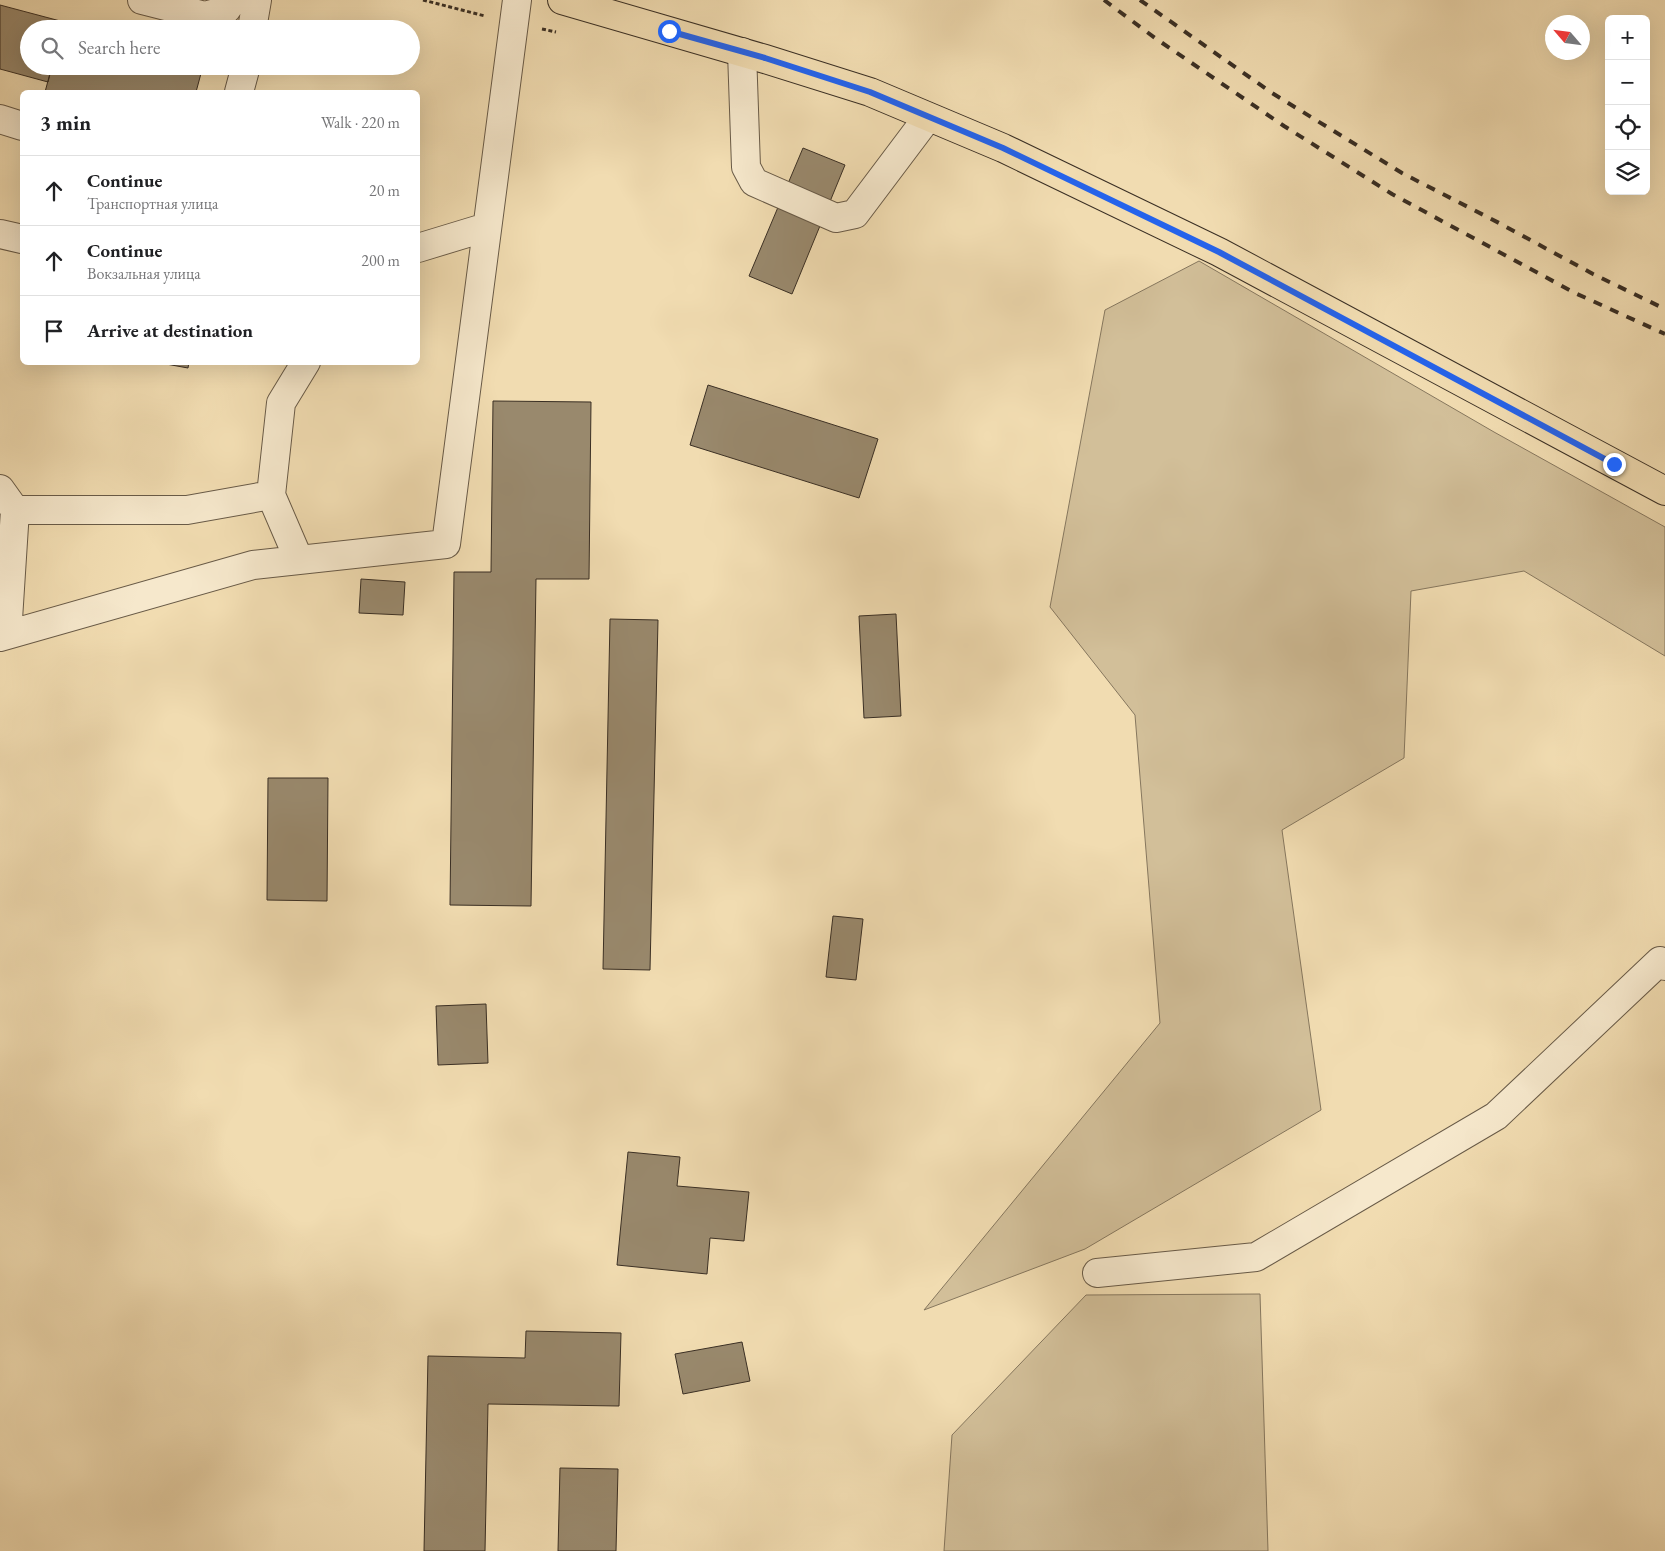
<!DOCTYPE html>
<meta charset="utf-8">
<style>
:root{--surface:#fff;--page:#f2f2f2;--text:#202124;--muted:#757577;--line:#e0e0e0}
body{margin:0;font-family:"EB Garamond",serif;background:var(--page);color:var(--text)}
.controls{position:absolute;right:15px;top:15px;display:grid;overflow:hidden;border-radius:8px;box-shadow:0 5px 20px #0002}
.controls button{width:45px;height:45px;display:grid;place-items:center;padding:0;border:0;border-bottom:1px solid var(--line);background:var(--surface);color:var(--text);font:25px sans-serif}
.compass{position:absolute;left:1545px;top:15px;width:45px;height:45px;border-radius:50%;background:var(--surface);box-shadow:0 5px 20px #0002;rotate:298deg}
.stop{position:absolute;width:15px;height:15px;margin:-11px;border:4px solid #2563eb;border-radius:50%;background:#fff}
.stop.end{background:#2563eb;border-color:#fff;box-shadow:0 1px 5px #0008}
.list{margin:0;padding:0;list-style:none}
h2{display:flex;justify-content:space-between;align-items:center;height:65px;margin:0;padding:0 20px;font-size:21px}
h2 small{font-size:16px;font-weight:400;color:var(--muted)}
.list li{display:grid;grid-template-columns:32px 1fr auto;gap:15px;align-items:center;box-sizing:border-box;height:70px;padding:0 20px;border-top:1px solid var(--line)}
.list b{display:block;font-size:19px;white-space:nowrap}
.list p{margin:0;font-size:16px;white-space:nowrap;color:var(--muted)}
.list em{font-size:16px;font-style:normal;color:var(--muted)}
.icon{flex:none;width:28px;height:28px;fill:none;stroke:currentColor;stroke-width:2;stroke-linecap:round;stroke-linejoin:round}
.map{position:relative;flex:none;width:1665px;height:1551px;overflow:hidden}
.search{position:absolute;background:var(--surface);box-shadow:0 5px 20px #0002;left:20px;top:20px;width:400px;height:55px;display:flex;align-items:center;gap:12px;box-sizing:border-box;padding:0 18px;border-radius:28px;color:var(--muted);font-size:19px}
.panel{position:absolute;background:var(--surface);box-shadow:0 5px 20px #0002;left:20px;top:90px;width:400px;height:275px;border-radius:8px}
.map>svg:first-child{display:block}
.green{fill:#d2bf99;stroke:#86775e}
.building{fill:#99896d;stroke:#3a2f24}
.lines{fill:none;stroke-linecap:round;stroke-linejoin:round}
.minor-casing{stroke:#685a47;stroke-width:30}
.major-casing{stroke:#3a2f24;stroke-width:30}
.path{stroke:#3a2f24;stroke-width:3;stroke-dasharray:4 2.5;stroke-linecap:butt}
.minor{stroke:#f6e8cc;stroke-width:28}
.major{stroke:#f1dcb1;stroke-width:28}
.rail{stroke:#3a2f24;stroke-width:4;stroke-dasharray:9 9;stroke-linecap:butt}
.route{stroke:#2563eb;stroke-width:6}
</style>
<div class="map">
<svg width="1665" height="1551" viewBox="0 0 1665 1551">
<rect width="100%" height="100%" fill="#f1dcb1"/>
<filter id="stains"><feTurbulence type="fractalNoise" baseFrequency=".004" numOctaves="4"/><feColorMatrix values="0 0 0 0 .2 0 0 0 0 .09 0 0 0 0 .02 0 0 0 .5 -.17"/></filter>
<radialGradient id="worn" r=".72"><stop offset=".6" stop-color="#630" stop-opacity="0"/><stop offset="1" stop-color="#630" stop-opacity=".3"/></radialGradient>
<!-- green -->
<path class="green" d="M1199,261L1494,432L1665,527V656L1524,571L1411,591L1404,758L1282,830L1321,1110L1085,1249L924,1310L1160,1023L1135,715L1050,607L1105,310Z
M1260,1294L1268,1551H944L952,1435L1086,1295Z"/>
<!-- building -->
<path class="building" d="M0,5L64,22L62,29H29V66H52L48,82L0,69Z
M52,66H88L98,69L99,66H203L196,92H45Z
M803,148L845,165L792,294L749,276Z
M155,362H189L188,368Z
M708,385L878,439L859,498L690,445Z
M493,401L591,402L589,579H536L531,906L450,905L454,572H491Z
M361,579L405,582L403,615L359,613Z
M896,614L901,716L864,718L859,616Z
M610,619L658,620L650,970L603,969Z
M268,778H328L327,901L267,900Z
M833,916L863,919L856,980L826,977Z
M486,1004L488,1063L438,1065L436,1006Z
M628,1152L680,1157L677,1186L749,1192L744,1241L710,1238L707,1274L617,1265Z
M526,1331L621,1333L619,1406L488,1404L485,1551H424L428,1356L525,1358Z
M742,1342L750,1381L683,1394L675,1354Z
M560,1468L618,1469L616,1551H558Z"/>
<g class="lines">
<defs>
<path id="minor" d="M142,0L205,16L226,10L233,0
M252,29L257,0
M742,52L746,167L754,182L836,218L855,214L928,117
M239,92L246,66
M0,119L22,126
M0,234L22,239
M418,248L487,227
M0,489L15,510H187L271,495L299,560
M271,495L281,403L306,362
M7,635L15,510
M0,637L253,565L446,544L517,0
M1097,1273L1256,1257L1496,1116L1660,961L1665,966"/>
<path id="major" d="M562,0L765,59L870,92L1003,148L1219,252L1665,491"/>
</defs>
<!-- minor casing -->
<use href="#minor" class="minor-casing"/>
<!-- major casing -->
<use href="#major" class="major-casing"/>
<!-- path -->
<path class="path" d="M423,0L485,16
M542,29L556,32"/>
<!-- minor -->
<use href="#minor" class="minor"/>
<!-- major -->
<use href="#major" class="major"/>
<!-- rail -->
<path class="rail" d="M1104,0L1155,38L1284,126L1392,194L1575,293L1665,334
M1140,0L1272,93L1402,173L1499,223L1593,274L1665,309"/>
</g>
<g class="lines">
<!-- route -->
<path class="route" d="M669,31L765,58L870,92L1003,148L1219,252L1614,464"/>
</g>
<rect width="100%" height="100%" filter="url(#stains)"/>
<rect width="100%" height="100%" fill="url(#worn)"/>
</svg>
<div class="controls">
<button>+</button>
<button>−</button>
<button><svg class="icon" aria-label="locate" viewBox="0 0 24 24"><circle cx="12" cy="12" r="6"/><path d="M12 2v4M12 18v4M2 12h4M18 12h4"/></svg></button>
<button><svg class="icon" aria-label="layers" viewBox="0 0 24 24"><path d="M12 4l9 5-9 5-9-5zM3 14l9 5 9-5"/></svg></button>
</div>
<svg class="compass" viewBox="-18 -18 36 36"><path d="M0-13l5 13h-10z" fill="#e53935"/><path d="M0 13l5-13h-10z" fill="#757577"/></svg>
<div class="stop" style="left:669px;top:31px"></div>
<div class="stop end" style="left:1614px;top:464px"></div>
<div class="search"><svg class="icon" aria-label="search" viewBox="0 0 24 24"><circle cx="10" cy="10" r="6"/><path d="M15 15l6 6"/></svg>Search here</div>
<section class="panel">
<h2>3 min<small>Walk · 220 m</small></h2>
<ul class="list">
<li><svg class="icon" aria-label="ahead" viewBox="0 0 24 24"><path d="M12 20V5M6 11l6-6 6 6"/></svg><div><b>Continue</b><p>Транспортная улица</p></div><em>20 m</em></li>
<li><svg class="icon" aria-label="ahead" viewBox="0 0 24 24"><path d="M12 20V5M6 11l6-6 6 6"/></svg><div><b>Continue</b><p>Вокзальная улица</p></div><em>200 m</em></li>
<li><svg class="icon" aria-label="arrive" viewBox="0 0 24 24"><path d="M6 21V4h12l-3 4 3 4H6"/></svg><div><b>Arrive at destination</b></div></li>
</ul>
</section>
</div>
